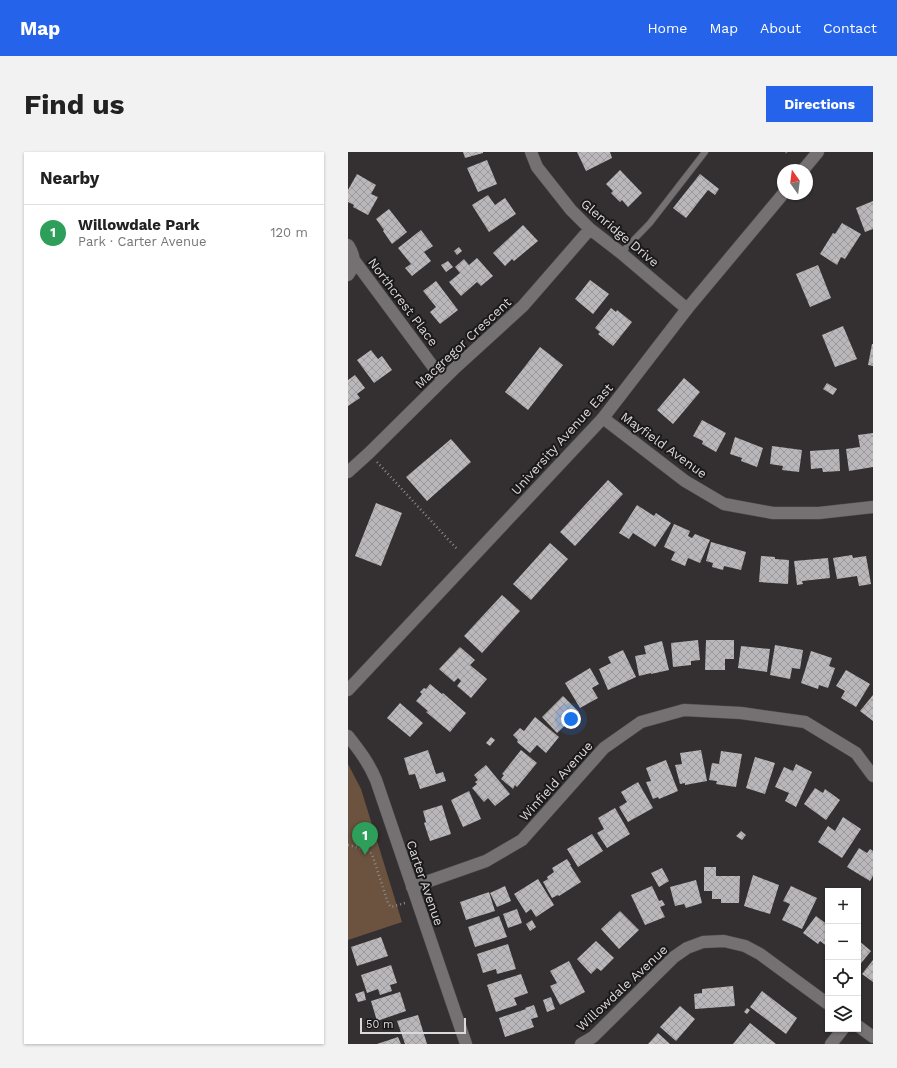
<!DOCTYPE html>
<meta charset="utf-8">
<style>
:root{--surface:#fff;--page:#f2f2f2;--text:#222;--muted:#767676;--line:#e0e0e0;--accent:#2563eb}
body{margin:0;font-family:"Work Sans",sans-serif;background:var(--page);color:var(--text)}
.controls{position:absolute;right:12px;bottom:12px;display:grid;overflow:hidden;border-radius:0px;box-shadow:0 1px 3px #0004}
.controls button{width:36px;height:36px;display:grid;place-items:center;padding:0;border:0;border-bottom:1px solid var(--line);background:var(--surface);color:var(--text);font:20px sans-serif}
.compass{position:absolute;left:429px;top:12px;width:36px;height:36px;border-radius:50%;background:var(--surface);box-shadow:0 1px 3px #0004;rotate:346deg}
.scale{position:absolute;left:12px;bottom:10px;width:106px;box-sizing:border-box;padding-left:4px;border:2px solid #dbd9da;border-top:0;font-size:11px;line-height:14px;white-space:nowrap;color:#dbd9da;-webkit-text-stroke:3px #1b1919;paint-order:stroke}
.you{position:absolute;left:223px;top:567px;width:14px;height:14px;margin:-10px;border:3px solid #fff;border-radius:50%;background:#1a73e8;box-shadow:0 0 0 6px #1a73e833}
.badge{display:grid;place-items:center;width:26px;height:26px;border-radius:50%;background:var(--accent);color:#fff;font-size:13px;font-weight:700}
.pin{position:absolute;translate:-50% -33px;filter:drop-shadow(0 1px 2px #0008)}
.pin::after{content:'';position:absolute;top:21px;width:14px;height:12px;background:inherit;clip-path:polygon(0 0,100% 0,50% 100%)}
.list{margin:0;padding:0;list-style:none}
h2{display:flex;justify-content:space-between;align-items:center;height:52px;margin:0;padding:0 16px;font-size:17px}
h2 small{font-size:13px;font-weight:400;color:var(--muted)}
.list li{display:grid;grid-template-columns:26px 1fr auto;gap:12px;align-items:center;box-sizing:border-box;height:56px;padding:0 16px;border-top:1px solid var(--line)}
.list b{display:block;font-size:15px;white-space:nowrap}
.list p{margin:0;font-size:13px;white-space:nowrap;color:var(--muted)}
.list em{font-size:13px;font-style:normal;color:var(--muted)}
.icon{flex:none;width:22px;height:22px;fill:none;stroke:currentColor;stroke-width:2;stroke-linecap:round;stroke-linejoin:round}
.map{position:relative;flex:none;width:525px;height:892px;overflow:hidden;border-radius:0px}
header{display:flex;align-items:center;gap:24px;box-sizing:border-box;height:56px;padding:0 20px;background:var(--accent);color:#fff}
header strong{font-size:19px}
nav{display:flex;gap:22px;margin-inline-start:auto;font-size:14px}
.intro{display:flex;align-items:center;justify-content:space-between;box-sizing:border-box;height:96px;padding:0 24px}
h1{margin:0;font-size:28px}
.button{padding:10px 18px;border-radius:0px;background:var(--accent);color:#fff;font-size:14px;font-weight:700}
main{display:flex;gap:24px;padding:0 24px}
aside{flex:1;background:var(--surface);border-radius:0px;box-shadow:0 1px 3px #0004}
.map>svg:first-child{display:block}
.green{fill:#6b5340}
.building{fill:url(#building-cross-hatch)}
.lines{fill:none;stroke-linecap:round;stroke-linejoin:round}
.lane-casing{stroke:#514e4f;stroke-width:7}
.street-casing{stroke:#514e4f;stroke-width:13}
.secondary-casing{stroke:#514e4f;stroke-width:13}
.path{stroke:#8e8b8c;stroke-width:2.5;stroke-dasharray:1 3;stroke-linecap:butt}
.lane{stroke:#757071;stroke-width:6}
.street{stroke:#757071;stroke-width:12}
.secondary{stroke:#757071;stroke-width:12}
.labels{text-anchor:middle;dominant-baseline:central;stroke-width:4;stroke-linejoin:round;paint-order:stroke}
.street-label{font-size:13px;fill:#dbd9da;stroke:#1b1919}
</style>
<header>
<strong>Map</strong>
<nav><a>Home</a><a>Map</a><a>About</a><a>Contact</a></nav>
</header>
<div class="intro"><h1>Find us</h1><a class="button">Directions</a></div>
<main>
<aside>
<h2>Nearby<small></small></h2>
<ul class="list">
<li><span class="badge" style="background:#2e9e5b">1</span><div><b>Willowdale Park</b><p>Park · Carter Avenue</p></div><em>120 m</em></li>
</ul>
</aside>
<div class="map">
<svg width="525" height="892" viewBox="0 0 525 892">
<defs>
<pattern id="building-cross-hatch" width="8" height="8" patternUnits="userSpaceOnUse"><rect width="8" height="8" fill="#bab7bb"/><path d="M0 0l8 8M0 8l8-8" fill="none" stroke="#9c9a9c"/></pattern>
</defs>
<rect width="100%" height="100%" fill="#343032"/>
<!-- green -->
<path class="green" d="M0,612L13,637L54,770L0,788Z"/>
<!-- building -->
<path class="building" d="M115,0H135V1L117,6Z
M229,0H262L264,6L238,19Z
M139,8L149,32L130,40L119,16Z
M272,18L294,41L280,55L274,48L272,50L263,41L265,39L258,32Z
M9,22L28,33L23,42L30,45L20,63L5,55L6,53L0,50V38Z
M352,22L371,37L367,43L360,38L338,66L325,56Z
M140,43L147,53L157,46L168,62L141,80L124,53Z
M525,49V77L517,80L508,56Z
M41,57L59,80L44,92L35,79L36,78L28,67Z
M494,71L513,82L497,107L493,105L489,113L472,102L485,81L487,82Z
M175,73L190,89L166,109L164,107L157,114L145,101Z
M73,78L85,94L76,100L83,109L64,124L57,116L63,112L50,96Z
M111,95L114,99L109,103L106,99Z
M129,106L145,124L133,134L129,130L113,144L101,130L112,121L107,115L116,107L121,113Z
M100,109L105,115L98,120L93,113Z
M470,113L483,146L462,155L448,122Z
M242,128L261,142L245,162L227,147Z
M88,129L110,158L92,172L82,160L88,155L75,139Z
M263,156L268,160L269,158L284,170L265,194L250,182L252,180L247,176Z
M495,174L509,207L487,215L474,183Z
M524,192H525V214L520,213Z
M192,195L215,213L180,258L157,240Z
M23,198L30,207L34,204L44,218L26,231L9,208Z
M7,223L17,236L9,242L12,246L0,254V228Z
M336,226L352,240L325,272L309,258Z
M479,231L489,237L485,243L475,237Z
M354,268L378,281L368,300L354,292L355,289L345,284Z
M525,281V315L501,319L498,297L512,295L510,283Z
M387,285L415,296L409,315L393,309L394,306L382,302Z
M103,287L123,310L79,349L58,325Z
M424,294L454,298L451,320L434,318L435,314L422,312Z
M491,297L492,319L475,320L474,316L463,317L462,299Z
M260,328L275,342L227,394L212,380Z
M28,351L54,361L33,414L7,404Z
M289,353L306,364L308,361L323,371L307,395L285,381L281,387L271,381Z
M326,372L342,379L340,384L344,386L347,382L362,388L352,411L340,406L337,414L323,408L327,400L316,395Z
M363,390L398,400L393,418L376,414L375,418L364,415L365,411L358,409Z
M202,391L220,407L183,448L165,432Z
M504,403L505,406L518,404L523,432L511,434L509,424L489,427L485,406Z
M413,404L427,405V407L441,408L440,432L411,430Z
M480,406L482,426L454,429L455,432L449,433L446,409Z
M154,443L172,459L134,501L116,484Z
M350,488L352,508L343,509V513L325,515L323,491Z
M358,488H386V507H377V518H357Z
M314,489L321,518L303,522V521L291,524L287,504L298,502L296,494Z
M427,493L455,498L452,517L444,516L442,527L422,523Z
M393,494L422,497L419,520L390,516Z
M112,495L127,508L122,513L139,527L123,546L109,534L113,529L110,526L106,530L91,517Z
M275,498L288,525L260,538L251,517L263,511L260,505Z
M463,499L484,506L481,514L487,516L480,536L471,533L470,537L453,531Z
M242,516L251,532L244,536L250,546L232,556L217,531Z
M498,518L522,532L508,555L493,546L497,539L488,534Z
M82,532L94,542L95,541L118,561L102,580L78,560L80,559L68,549L74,542L72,540L76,536L78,537Z
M525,543V569L512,559Z
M215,544L231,560L209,581L194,565Z
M52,551L75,571L62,585L39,566Z
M187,565L211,585L198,601L189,593L182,601L169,590L170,588L165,583L172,576L176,579Z
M143,585L147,588L142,594L138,591Z
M80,598L88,622L95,620L98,629L72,637L67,622L61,623L56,606Z
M173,598L189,611L169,635L167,633L165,637L153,627L156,623L154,622Z
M353,598L359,629L337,633V631L332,632L327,613L334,612L332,601Z
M373,599L394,602L388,635L368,632L369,629L361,628L364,611L371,612Z
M407,605L427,611L417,642L398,636Z
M318,608L330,639L311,647L310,645L305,647L298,630L303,629L298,616Z
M448,612L464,620L448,655L437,649L441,641L427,635L436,615L445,619Z
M138,613L162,642L147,654L140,646L136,650L124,636L129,632L127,630L130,628L126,623Z
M290,630L305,656L280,670L271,655L279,650L273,640Z
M467,636L475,641L477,637L492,648L478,668L456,652Z
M121,639L133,667L115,675L103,648Z
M94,653L103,682L82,689L76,671L78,670L75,659Z
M267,656L282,682L259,696L249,681L256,677L250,666Z
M495,665L513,677L494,706L470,690L480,674L487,679Z
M393,679L398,683L394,688L388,684Z
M244,682L255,699L230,715L219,697Z
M511,696L519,701L522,697L525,699V724L522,729L499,715Z
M219,707L223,713H222L233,730L211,744L210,743L204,746L195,730L200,727L199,725L206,720L204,716Z
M356,715H368V724H392L391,751H373V747H364V739H356Z
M314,716L321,729L311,735L303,721Z
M405,723L431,733L422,762L396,754Z
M190,727L206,753L188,765L183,757L178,761L166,742Z
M348,728L354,751L338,756L336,752L327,754L322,735Z
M157,734L163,749L149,755L142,741Z
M304,734L311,749L314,748L317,753L312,755L317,765L297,773L283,743Z
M443,734L469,746L454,777L434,768L442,752L435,749Z
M141,740L147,759L118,768L112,750Z
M169,757L174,771L160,776L155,762Z
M272,759L291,778L271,797L253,777Z
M151,764L159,785L127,795L120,775Z
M468,764L480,773V795L472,789L470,792L455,781Z
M184,768L188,775L182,779L178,772Z
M33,785L40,804L9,814L3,795Z
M510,788L523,799L510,815Z
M248,789L266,806L253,819L249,816L243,822L229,807Z
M160,792L168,817L149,822L148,817L135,821L129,802Z
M525,808V830L514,822Z
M221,809L237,840L212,853L202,834L209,831L202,819Z
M43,813L49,831L42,833L44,839L32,843L30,837L19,841L13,823Z
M173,822L180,841L166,846L169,853L148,860L139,833Z
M385,834L387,854L347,857L346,842L354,841V837Z
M16,839L18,848L10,850L7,842Z
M414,839L449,866L438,882L402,855Z
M52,840L58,859L29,869L23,849Z
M203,845L207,857L199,860L195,848Z
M186,853L190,865L183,867L186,875L157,885L151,866L178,857L177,856Z
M332,854L347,867L328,889L312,875Z
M399,856L402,858L399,862L396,860Z
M70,863L79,892H57L49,869Z
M402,871L428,892H385Z
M310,881L322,892H300Z
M50,885L53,892H29Z"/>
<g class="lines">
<defs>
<path id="lane" d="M273,101L302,71L357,0"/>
<path id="street" d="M183,0L189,15L223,58L242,77L273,101L339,157
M0,93C7,104 8,112 0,123
M6,108L95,228
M255,266L337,329L376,352L425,361H471L525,355
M0,320L21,301L107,216L175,154L242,77
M0,584C11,598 21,611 28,628L118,892
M64,735L138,709L174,688L256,596L293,570L336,558L393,561L457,570L508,601L525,624
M510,874L525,885
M233,892L245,885L326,805L339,796L355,790L376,789L397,794L412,802L480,852
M483,892L495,877"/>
<path id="secondary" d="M455,18L470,0
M0,538L255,266L339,157L435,42"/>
</defs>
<!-- lane casing -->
<use href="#lane" class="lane-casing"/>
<!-- street casing -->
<use href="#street" class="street-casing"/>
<!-- secondary casing -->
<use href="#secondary" class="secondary-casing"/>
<!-- path -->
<path class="path" d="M438,0L440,2
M29,310L109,397
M0,693L19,698L24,702L40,751L43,755L57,751"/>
<!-- lane -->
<use href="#lane" class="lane"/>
<!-- street -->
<use href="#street" class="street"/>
<!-- secondary -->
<use href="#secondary" class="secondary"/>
</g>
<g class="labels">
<!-- street labels -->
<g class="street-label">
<text transform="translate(272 81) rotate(40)">Glenridge Drive</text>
<text transform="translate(55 150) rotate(53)">Northcrest Place</text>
<text transform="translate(115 191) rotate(-43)">Macgregor Crescent</text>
<text transform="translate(214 287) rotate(-48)">University Avenue East</text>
<text transform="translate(316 293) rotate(36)">Mayfield Avenue</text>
<text transform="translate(208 629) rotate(-48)">Winfield Avenue</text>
<text transform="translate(77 731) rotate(71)">Carter Avenue</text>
<text transform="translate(274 836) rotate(-43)">Willowdale Avenue</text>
</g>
</g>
</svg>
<div class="controls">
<button>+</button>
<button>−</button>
<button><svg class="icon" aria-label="locate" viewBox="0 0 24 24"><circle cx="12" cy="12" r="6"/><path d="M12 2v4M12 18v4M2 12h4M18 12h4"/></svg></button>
<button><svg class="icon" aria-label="layers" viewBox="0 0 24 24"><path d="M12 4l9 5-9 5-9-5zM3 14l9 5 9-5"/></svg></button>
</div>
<svg class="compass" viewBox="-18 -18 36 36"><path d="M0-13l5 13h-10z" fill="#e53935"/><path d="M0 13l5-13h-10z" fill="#767676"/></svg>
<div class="scale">50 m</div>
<div class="you"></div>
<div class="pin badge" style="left:17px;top:703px;background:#2e9e5b">1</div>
</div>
</main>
